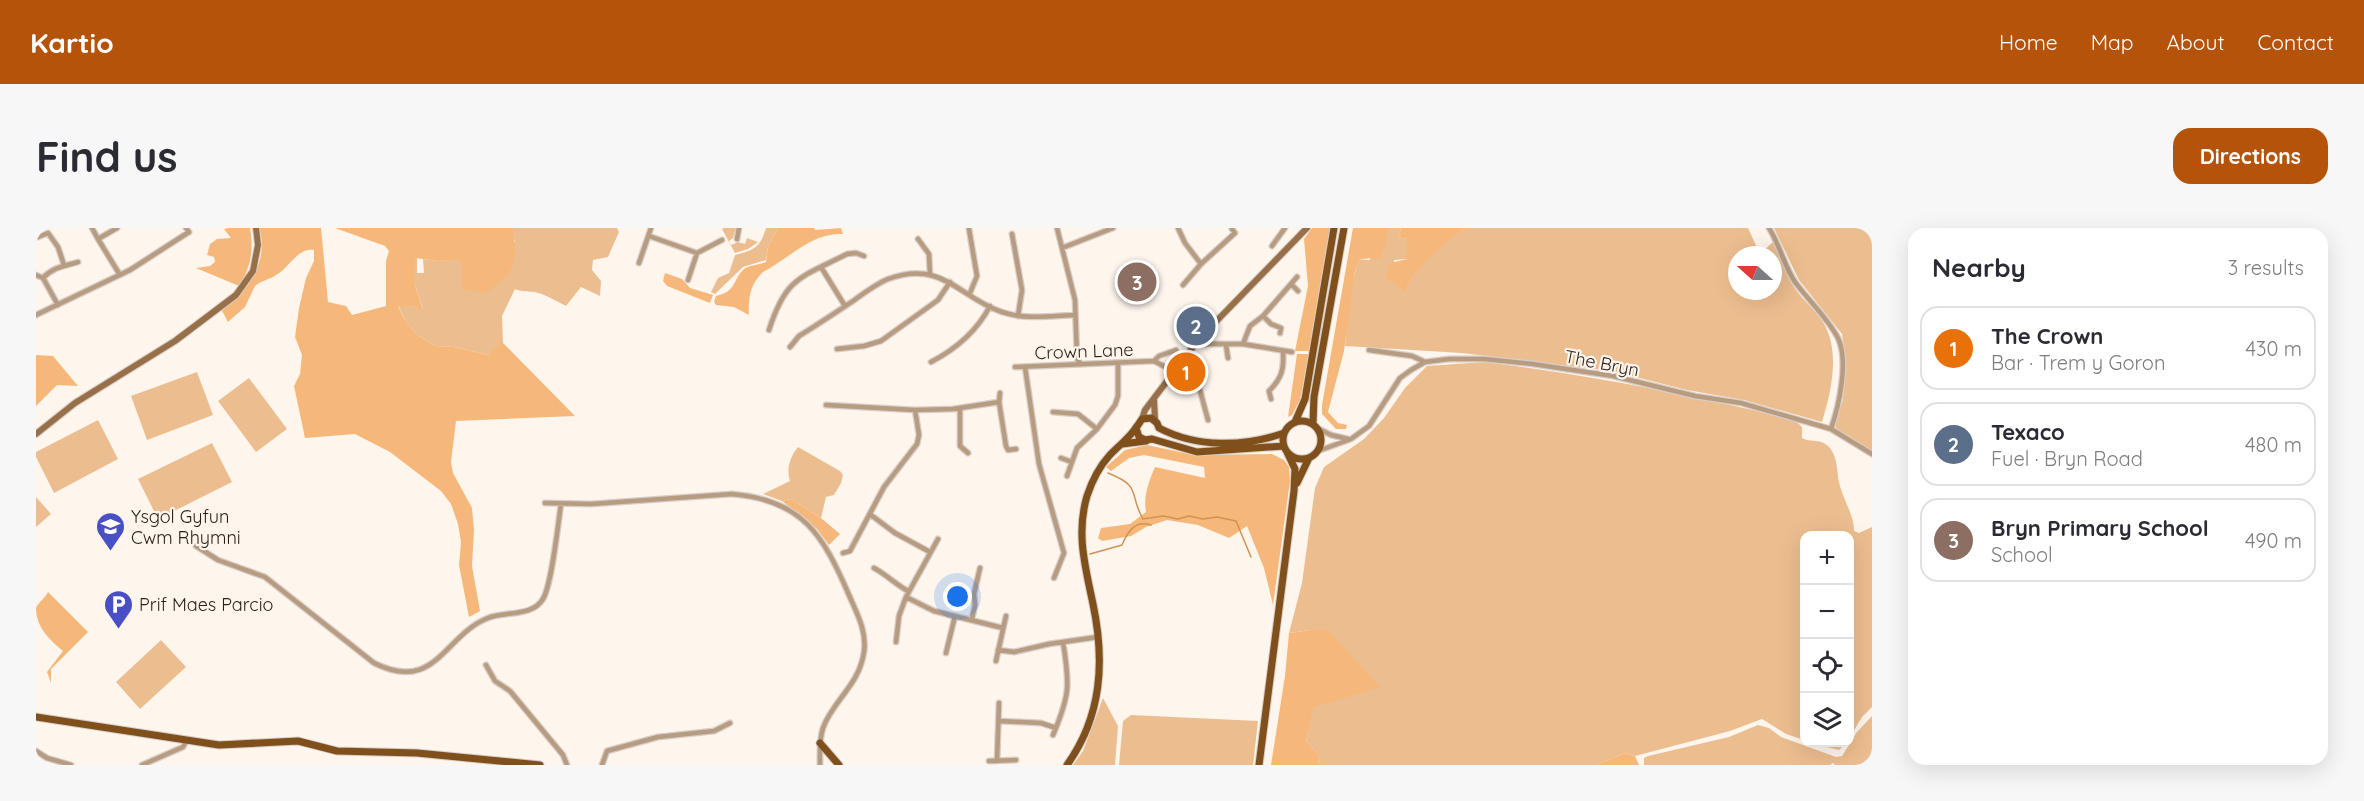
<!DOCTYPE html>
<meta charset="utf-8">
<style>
:root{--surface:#fff;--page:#f7f7f7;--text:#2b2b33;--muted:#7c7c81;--line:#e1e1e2;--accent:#b45309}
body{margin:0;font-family:Quicksand,sans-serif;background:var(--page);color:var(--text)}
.controls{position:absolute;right:18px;bottom:18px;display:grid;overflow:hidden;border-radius:12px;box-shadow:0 6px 24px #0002}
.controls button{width:54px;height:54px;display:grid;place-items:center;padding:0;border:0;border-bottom:2px solid var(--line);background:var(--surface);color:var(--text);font:30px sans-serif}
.compass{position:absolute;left:1692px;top:18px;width:54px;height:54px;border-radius:50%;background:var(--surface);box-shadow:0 6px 24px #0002;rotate:291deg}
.you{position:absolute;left:922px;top:369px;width:21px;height:21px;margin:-15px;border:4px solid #fff;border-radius:50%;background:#1a73e8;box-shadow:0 0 0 9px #1a73e833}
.badge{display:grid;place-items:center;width:39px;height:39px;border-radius:50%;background:var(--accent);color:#fff;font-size:20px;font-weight:700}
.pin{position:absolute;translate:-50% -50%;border:3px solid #fff;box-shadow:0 2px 6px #0006}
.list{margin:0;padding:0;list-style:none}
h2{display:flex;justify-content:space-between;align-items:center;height:78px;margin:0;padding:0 24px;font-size:26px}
h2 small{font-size:20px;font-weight:400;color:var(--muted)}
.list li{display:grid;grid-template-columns:39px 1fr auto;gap:18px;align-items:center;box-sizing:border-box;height:84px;margin:0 12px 12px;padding:0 12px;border:2px solid var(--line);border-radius:18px}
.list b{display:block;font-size:22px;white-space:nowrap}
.list p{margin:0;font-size:20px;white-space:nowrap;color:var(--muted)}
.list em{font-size:20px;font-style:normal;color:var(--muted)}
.icon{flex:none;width:33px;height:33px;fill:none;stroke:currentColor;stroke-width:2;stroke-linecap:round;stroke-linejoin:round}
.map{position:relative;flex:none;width:1836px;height:537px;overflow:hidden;border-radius:18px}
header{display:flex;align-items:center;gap:36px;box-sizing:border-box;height:84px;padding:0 30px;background:var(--accent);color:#fff}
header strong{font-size:28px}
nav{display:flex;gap:33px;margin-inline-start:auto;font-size:21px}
.intro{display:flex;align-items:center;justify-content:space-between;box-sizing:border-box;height:144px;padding:0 36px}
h1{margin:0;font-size:42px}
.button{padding:15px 27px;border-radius:18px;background:var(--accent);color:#fff;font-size:21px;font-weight:700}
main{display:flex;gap:36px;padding:0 36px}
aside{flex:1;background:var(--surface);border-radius:18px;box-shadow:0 6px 24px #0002}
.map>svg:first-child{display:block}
.green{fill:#ecbd8f;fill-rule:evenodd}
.forest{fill:#f6b87a}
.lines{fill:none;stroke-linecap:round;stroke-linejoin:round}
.stream{stroke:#cf9355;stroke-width:1.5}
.street-casing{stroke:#d7cec7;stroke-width:7}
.secondary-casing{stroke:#d7cec7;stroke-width:8}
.primary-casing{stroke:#d7cec7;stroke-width:9}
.street{stroke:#b79c82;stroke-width:4.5}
.secondary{stroke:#97704a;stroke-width:6}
.primary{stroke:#7f501c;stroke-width:7}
.labels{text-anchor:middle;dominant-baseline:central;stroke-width:4.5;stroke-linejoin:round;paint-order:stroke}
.street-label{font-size:18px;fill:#271f18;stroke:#fef5ed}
.poi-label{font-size:18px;fill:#271f18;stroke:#fef5ed;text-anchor:start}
</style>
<header>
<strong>Kartio</strong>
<nav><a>Home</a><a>Map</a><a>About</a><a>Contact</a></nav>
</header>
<div class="intro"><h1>Find us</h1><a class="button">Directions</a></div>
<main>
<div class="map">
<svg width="1836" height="537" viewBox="0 0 1836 537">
<rect width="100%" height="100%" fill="#fef5ed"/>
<!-- green -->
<path class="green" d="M478,0H581L583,4L572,29L557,32L556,42L565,53L564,68L545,59L530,78C520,73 509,66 498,64C490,63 486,64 479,61L466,88L467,115L452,127L418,119L399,118L380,106L369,92L362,77L375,78L387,81L378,54V30H381V45H388L387,31C420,37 448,25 479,14L476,5Z
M688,0H700L697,10L693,13L695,17L702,14L709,16L711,10L722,14L712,21L699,25L686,1Z
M730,0H742L732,19L730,32L707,39L679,66L675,64L682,50L693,45L699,27C718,22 724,20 730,0Z
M1351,0H1365L1362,9L1371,11V31L1358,32L1359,55L1370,63C1377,37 1408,17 1429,0H1712L1724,26L1738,13C1744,27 1748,43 1756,56C1763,68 1774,77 1783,88C1806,118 1796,161 1786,194L1708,172L1651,162L1576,143L1426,125L1309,118L1313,72L1322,31L1333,32L1351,17ZM1701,27H1737V63H1701Z
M1738,0H1836V223L1801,202L1799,198L1807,171L1809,127L1806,106L1763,52Z
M1449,134C1553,147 1657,167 1759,192L1766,199V210C1775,215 1783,210 1792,218C1803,229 1800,244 1804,258C1808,274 1818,286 1818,303L1823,305L1836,299V479L1826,489L1814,509V308H1768V512L1750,506L1726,491L1694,503L1599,528L1589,525L1560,537H1282L1283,528L1270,513L1286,440L1274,402L1253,405L1266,355L1279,260L1288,239L1328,211L1348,190L1369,160L1391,138Z
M161,144L177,187L111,212L95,168Z
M213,150L251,201L220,224L182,173Z
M62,192L82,231L18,265L0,229V224Z
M176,215L196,254L122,291L102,251Z
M762,219L804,243L807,247L805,255L798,267L790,269L785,290L755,271L746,273L727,266L754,253C750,240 754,229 762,219Z
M0,269L15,286L0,299Z
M125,412L150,439L104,481L80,454Z
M1067,470L1082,498L1079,537H1037L1047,523Z
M1095,487L1222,493L1217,537H1083L1087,493Z
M1836,488V537H1799L1797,535L1794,537H1608V530L1612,528L1693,509L1722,497L1733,500L1745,509L1800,529L1806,528L1821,504Z
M1775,515H1810L1803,522Z"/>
<!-- forest -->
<path class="forest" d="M193,0H214C218,21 215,40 203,58L160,40L174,38L179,34L178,29L171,27L174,16L181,11L195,10L188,1Z
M223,0H285L292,74L310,78L316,87L350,78V33L353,23L349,18L299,0H478C476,7 479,12 479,19C481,43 468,50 451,65L427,61L425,32L402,33L379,30L378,54L387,82L375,78H362L369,92L380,106L399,118L418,119L452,127L466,114L539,188L420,193L415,234L417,245L436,280L438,302L436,338L444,383L433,389L423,337L425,314L422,296L415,276L405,263L354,224L319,206L269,210L258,158L264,146L266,127L259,109L263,80L270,50L278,33V22C262,19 253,40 240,47C233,52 226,52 219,58L209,79L192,94L185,81C211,64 234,33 223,0Z
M742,0H778L779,2L805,0L807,6C775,4 753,31 727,44C714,56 712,71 713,87L698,79L680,77L678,74L680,68C701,63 696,53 707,42C712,37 724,37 730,34L732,19Z
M1276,0H1294L1273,123H1259L1272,58L1268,11Z
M1317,0H1351V17L1343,30L1323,31L1319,43L1308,123L1292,184L1302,195L1311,197L1310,201H1300L1286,186V177Z
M1365,0H1429C1410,16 1375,40 1370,64L1350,50L1354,35L1371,31V11L1362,9Z
M629,45L646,51L654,60L677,67L674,75L631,58L627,53Z
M1261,126H1273L1264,172L1256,187L1252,189Z
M0,127L17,128L42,158L21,157L0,178Z
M1111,217L1158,227L1236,226L1248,232L1253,239L1254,253L1237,377L1228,340L1211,298L1193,310L1162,297L1131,292L1110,299L1095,308L1066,313L1062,310L1065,300L1094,296L1110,284C1107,268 1113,253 1119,239L1169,250L1168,239L1108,227L1093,230L1075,243L1070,239L1089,222Z
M755,271L785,290L804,306L793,317L781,301L746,273Z
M12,364L52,404L15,441V455L11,444L27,423C15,413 0,400 0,380C2,375 9,370 12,364Z
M1274,402H1292L1344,459L1278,479L1270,513L1283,528L1282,537H1235L1249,448L1253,405Z
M1589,525L1599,528L1603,537H1560Z"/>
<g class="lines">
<!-- stream -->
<path class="stream" d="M1072,245C1107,259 1092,265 1107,291L1127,288L1142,291L1153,288L1167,291L1181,289L1200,293L1215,329
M1054,326L1086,317C1092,303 1099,292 1115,297"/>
<defs>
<path id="street" d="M56,0L62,11
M81,0L62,11L84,47
M1021,0L1039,72L1041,131L1044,135
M1142,0L1149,15L1165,36
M1733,0C1744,17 1748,38 1759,54C1773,73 1791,89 1802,110C1813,133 1803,178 1795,201
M933,1L941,48L934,65
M976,6L986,62L982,88
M613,8L661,25L686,12
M2,9L12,5L22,19L28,37
M701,11L703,0
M882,11L893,26L894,47
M1236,18L1249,0
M1026,20L1077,0
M603,35L615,0
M785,39L809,78
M0,47L7,50L22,77
M7,50C17,39 29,38 42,34
M652,52L661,25
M1255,56L1262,63
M1147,57L1165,36L1199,5L1196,1
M0,87L94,42L153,4L150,0
M1227,88L1235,96L1245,100L1244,105
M733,102C750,49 764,50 811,26L820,25L828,28
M1163,111L1169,116H1207L1256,124
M1207,116L1214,98L1227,88L1261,49
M1190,117L1192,130
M754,119L763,108C781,97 799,85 817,73C828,65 840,56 852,51C907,31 923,70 966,84C990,92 1015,88 1039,87
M801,121L828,118L845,113L902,72L914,54
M1333,122L1376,128L1389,134
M1149,128L1158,140L1172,192
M1118,133L1123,128L1140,122
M895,134C920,121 941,103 954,78
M979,139L1118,133L1137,143
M989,139L1003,236L1028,325L1018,350
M1235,171L1233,163C1246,150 1248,141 1247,124
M963,174L970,218L972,222L980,221
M790,177L879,182
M924,180V218L932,225
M1017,184L1042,186L1061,201
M1283,201L1295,207L1312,211
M1282,223L1315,211L1333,198L1364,150L1375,142L1389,134L1413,131H1448L1497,136L1577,148L1659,168L1705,175L1795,201L1836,226
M1025,230L1036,234
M1031,248L1041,220L1061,201L1079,177L1082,168V136
M509,275L555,276L696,266C767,272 787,307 813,367C821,386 831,403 828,424C823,458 797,472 787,500C783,512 784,525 784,537
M835,287L859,305L894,324
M902,311L870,369L898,383L967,400
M160,318L182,332L229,349L338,435C400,466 408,407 452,390C470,383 496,389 507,371C516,356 522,296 525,276
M807,325L814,323L848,259L881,216L883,207L879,182L917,181L963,174L964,165
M838,340C851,347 859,356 872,363
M936,391L939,377L938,366L944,340
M860,414L863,388L870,369
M962,422L978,424L1013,416L1062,409
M910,425L919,388
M960,433L970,388
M450,437L459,453L474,463L527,527L531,537
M963,493L1005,495L1020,500
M1017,507C1034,467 1034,457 1027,414
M0,523L11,530L35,537
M953,533L980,532
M961,533L963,475
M106,537L147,519L151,512
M566,537L571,523L622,509L678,503L694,495"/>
<path id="secondary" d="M1118,171L1119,192
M1106,191L1109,182L1163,111L1271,0
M0,206L39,175L139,113L200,67L217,43L222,17L220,0"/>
<path id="primary" d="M1247 212a19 19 0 1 1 38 0a19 19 0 1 1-38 0Z
M1259,194L1269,171L1298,0
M1277,195L1278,169L1308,0
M1086,216L1110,213
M1248,218L1161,224L1116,211L1109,212L1103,209L1100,200L1106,191L1115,190L1121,195L1123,200C1161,220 1208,219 1248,205
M1261,255L1273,230
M0,489L183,517L262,513L301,523L381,525L504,537
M784,515L803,537
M1031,537C1066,488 1069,433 1057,376C1049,338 1040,305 1051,268C1056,253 1063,239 1073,228C1082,218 1094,210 1101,198
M1223,537L1258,263L1259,241L1251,224"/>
</defs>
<!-- street casing -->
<use href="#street" class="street-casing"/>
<!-- secondary casing -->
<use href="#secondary" class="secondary-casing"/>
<!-- primary casing -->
<use href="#primary" class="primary-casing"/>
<!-- street -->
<use href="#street" class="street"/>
<!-- secondary -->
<use href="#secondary" class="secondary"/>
<!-- primary -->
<use href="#primary" class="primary"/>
</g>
<!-- icons -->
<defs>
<symbol id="school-pin" viewBox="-11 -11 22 30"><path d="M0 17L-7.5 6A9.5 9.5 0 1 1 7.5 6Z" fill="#494fc5" stroke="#fef5ed"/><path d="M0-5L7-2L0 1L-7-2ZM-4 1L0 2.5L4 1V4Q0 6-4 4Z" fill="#fff"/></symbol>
<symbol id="parking-pin" viewBox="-11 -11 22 30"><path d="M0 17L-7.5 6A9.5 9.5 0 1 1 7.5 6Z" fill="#494fc5" stroke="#fef5ed"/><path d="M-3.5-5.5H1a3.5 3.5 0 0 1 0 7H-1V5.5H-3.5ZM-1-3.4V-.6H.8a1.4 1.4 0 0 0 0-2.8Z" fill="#fff"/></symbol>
</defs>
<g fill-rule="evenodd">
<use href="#school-pin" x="58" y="282" width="33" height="45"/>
<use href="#parking-pin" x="66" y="360" width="33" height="45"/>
</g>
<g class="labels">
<!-- street labels -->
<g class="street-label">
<text transform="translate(1048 123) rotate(-2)">Crown Lane</text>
<text transform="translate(1566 135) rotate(11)">The Bryn</text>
</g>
<!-- poi labels -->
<g class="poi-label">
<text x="95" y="288">Ysgol Gyfun<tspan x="95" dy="21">Cwm Rhymni</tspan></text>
<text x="103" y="376">Prif Maes Parcio</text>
</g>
</g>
</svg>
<div class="controls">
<button>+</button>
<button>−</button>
<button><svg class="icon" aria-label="locate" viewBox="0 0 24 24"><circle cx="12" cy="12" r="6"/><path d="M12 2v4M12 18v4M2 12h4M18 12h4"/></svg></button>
<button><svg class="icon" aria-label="layers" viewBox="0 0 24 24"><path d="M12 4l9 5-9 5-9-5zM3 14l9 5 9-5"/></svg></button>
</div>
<svg class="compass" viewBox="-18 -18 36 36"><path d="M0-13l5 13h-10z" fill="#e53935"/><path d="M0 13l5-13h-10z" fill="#7c7c81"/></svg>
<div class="you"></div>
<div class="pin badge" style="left:1150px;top:144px;background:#e8710a">1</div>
<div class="pin badge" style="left:1160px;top:98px;background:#5c6f8a">2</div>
<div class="pin badge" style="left:1101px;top:54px;background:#8d6e63">3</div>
</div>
<aside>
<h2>Nearby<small>3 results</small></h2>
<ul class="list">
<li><span class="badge" style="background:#e8710a">1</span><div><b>The Crown</b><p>Bar · Trem y Goron</p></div><em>430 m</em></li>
<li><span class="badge" style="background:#5c6f8a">2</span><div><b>Texaco</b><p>Fuel · Bryn Road</p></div><em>480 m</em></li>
<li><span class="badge" style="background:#8d6e63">3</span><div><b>Bryn Primary School</b><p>School</p></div><em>490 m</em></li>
</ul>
</aside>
</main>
